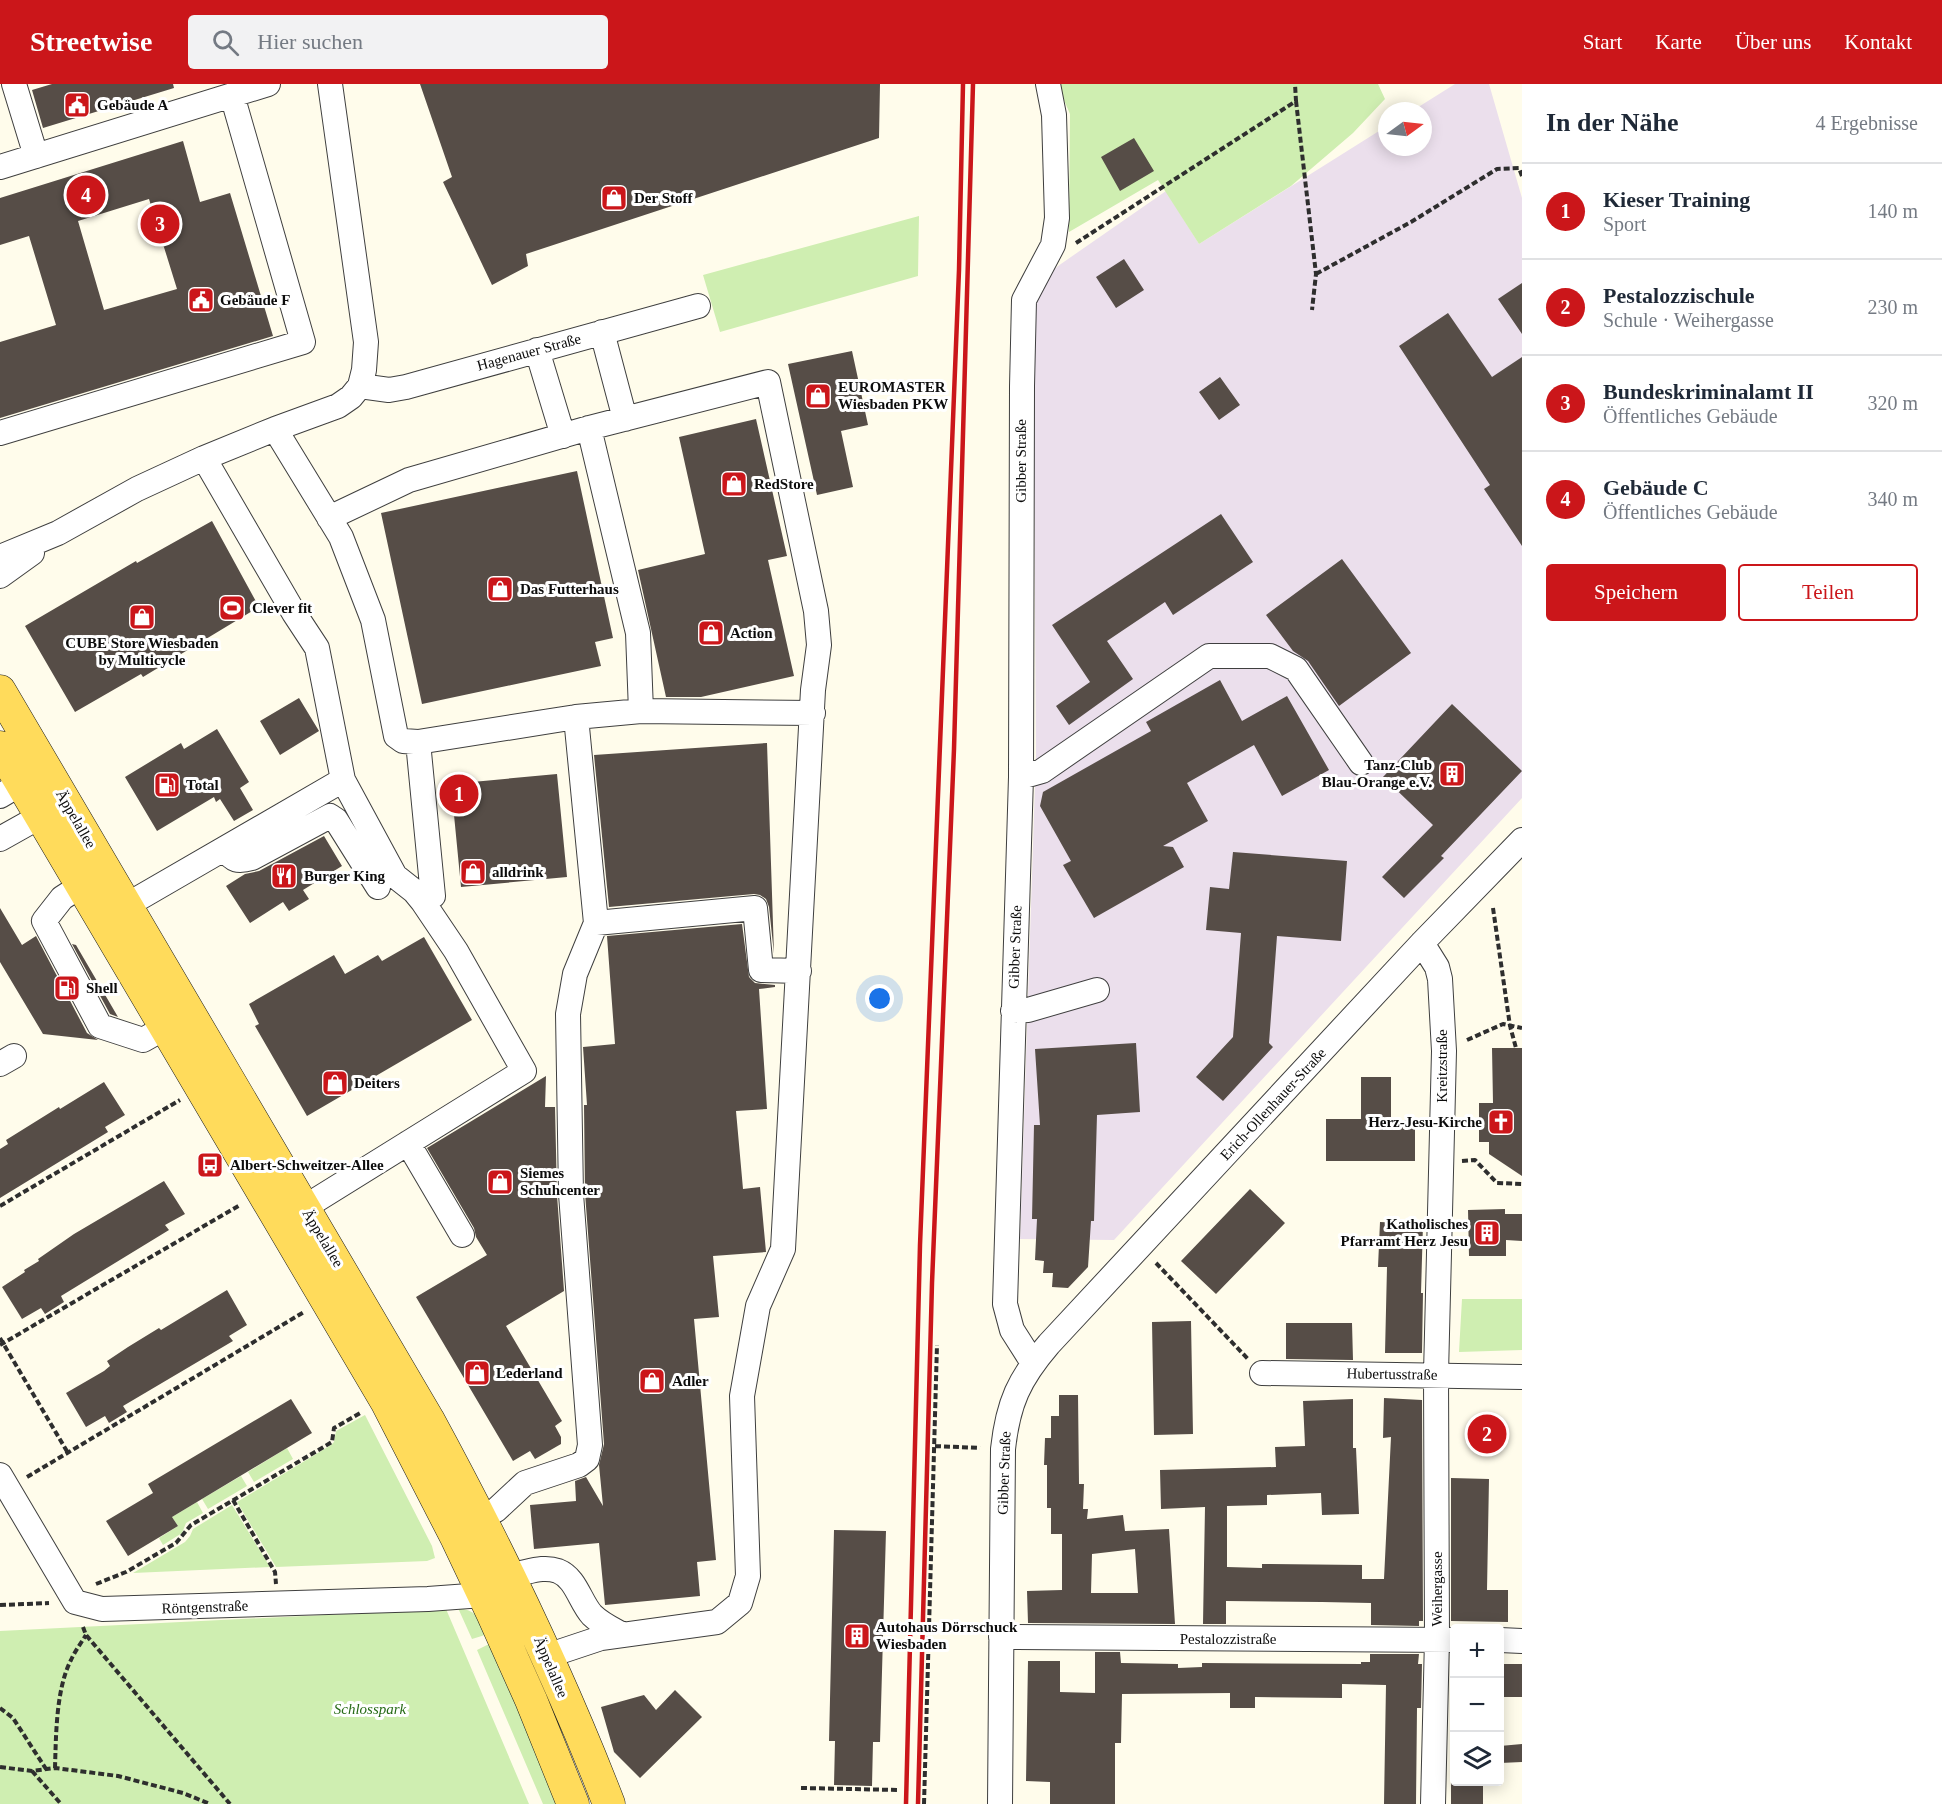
<!DOCTYPE html>
<html lang="de">
<meta charset="utf-8">
<style>
:root{--surface:#fff;--page:#f2f2f3;--text:#1f2937;--muted:#747a83;--line:#e0e1e3;--accent:#cb161a}
body{margin:0;font-family:Georgia,serif;background:var(--page);color:var(--text)}
.controls{position:absolute;right:18px;bottom:18px;display:grid;overflow:hidden;border-radius:6px;box-shadow:0 3px 15px #0003}
.controls button{width:54px;height:54px;display:grid;place-items:center;padding:0;border:0;border-bottom:2px solid var(--line);background:var(--surface);color:var(--text);font:30px sans-serif}
.compass{position:absolute;left:1378px;top:18px;width:54px;height:54px;border-radius:50%;background:var(--surface);box-shadow:0 3px 15px #0003;rotate:75deg}
.you{position:absolute;left:880px;top:915px;width:21px;height:21px;margin:-15px;border:4px solid #fff;border-radius:50%;background:#1a73e8;box-shadow:0 0 0 9px #1a73e833}
.badge{display:grid;place-items:center;width:39px;height:39px;border-radius:50%;background:var(--accent);color:#fff;font-size:20px;font-weight:700}
.pin{position:absolute;translate:-50% -50%;border:3px solid #fff;box-shadow:0 2px 6px #0006}
.list{margin:0;padding:0;list-style:none}
h2{display:flex;justify-content:space-between;align-items:center;height:78px;margin:0;padding:0 24px;font-size:26px}
h2 small{font-size:20px;font-weight:400;color:var(--muted)}
.list li{display:grid;grid-template-columns:39px 1fr auto;gap:18px;align-items:center;box-sizing:border-box;height:96px;padding:0 24px;border-top:2px solid var(--line)}
.list b{display:block;font-size:22px;white-space:nowrap}
.list p{margin:0;font-size:20px;white-space:nowrap;color:var(--muted)}
.list em{font-size:20px;font-style:normal;color:var(--muted)}
.actions{display:flex;gap:12px;padding:18px 24px}
.actions a{flex:1;padding:14px 0;border:2px solid var(--accent);border-radius:6px;text-align:center;font-size:21px;color:var(--accent)}
.actions .main{background:var(--accent);color:#fff}
.icon{flex:none;width:33px;height:33px;fill:none;stroke:currentColor;stroke-width:2;stroke-linecap:round;stroke-linejoin:round}
.map{position:relative;flex:none;width:1522px;height:1720px;overflow:hidden}
header{display:flex;align-items:center;gap:36px;box-sizing:border-box;height:84px;padding:0 30px;background:var(--accent);color:#fff}
header strong{font-size:28px}
nav{display:flex;gap:33px;margin-inline-start:auto;font-size:21px}
.search{width:420px;height:54px;background:var(--page);display:flex;align-items:center;gap:15px;box-sizing:border-box;padding:0 21px;border-radius:6px;color:var(--muted);font-size:22px}
main{display:flex}
aside{flex:1;background:var(--surface)}
.map>svg:first-child{display:block}
.industrial{fill:#ebdfec}
.green{fill:#cfeeb1}
.building{fill:#564d47;fill-rule:evenodd}
.lines{fill:none;stroke-linecap:round;stroke-linejoin:round}
.minor-casing{stroke:#3f3f3f;stroke-width:26}
.major-casing{stroke:#1d1d1d;stroke-width:33}
.path{stroke:#2e2e2e;stroke-width:4;stroke-dasharray:6 3;stroke-linecap:butt}
.minor{stroke:#fff;stroke-width:24}
.major{stroke:#ffdb5b;stroke-width:32}
.rail{stroke:#cb161a;stroke-width:4.5}
.labels{text-anchor:middle;dominant-baseline:central;stroke-width:6;stroke-linejoin:round;paint-order:stroke}
.poi-label{font-size:15px;font-weight:bold;fill:#0c0c0c;stroke:#fff;text-anchor:start}
.street-label{font-size:15px;fill:#0c0c0c;stroke:#fff}
.park-label{font-size:15px;font-style:italic;fill:#266a16;stroke:#fff}
</style>
<header>
<strong>Streetwise</strong>
<div class="search"><svg class="icon" aria-label="search" viewBox="0 0 24 24"><circle cx="10" cy="10" r="6"/><path d="M15 15l6 6"/></svg>Hier suchen</div>
<nav><a>Start</a><a>Karte</a><a>Über uns</a><a>Kontakt</a></nav>
</header>
<main>
<div class="map">
<svg width="1522" height="1720" viewBox="0 0 1522 1720">
<rect width="100%" height="100%" fill="#fffceb"/>
<!-- industrial -->
<path class="industrial" d="M1455,0H1489L1522,114V714L1114,1156L1020,1155L1036,670L1033,220L1046,193L1058,182L1166,107L1199,160L1387,42V63H1423V27H1412Z"/>
<!-- green -->
<path class="green" d="M1057,0H1378L1385,15L1353,49L1291,102L1199,160L1158,96L1069,148L1070,30Z
M919,132L918,192L720,248L703,191Z
M1462,1215H1522V1266L1459,1268Z
M365,1331L432,1462L435,1474L427,1477L276,1483L237,1418L331,1361L334,1358L336,1347Z
M287,1364L293,1375L254,1398L248,1388Z
M241,1392L247,1402L208,1425L202,1415Z
M197,1418L203,1429L186,1439L182,1449L163,1461L159,1454L178,1442L172,1433Z
M232,1421L270,1483L133,1489L185,1458L190,1452L193,1445Z
M458,1524C475,1526 479,1533 486,1547L485,1551L472,1555Z
M446,1525L529,1720H0V1547Z
M491,1559L561,1720H543L477,1566Z"/>
<!-- building -->
<path class="building" d="M52,0H173L174,4L43,44L32,6Z
M420,0H880L879,54L526,170L528,182L492,201L443,98L452,93Z
M1134,54L1154,87L1120,107L1101,73Z
M183,57L200,118L230,109L273,252L0,334V258L56,241L29,152L0,161V114ZM149,115L177,205L104,226L78,137Z
M1124,175L1144,206L1116,224L1096,193Z
M1522,199V250L1498,215Z
M1448,229L1492,293L1522,273V462L1484,405L1490,401L1399,262Z
M852,267L868,341L841,347L853,403L817,411L788,280Z
M1220,293L1240,321L1219,336L1199,308Z
M756,335L787,472L768,476L794,592L701,613H666L638,486L705,470L679,353Z
M577,387L613,554L595,558L601,582L422,620L381,429Z
M1221,430L1253,478L1173,531L1165,518L1107,557L1133,595L1069,641L1056,622L1090,598L1052,541Z
M212,437L259,523L143,593L141,590L75,628L25,542L136,477L137,479Z
M1342,475L1411,569L1339,622L1308,577L1293,567L1266,531Z
M1220,596L1242,637L1287,612L1329,686L1282,712L1254,661L1187,699L1208,737L1163,762L1173,763L1184,783L1094,834L1063,781L1071,777L1040,722L1043,708L1151,647L1146,638Z
M299,614L319,647L280,671L260,637Z
M1452,620L1522,687L1441,772L1444,774L1404,814L1382,793L1433,741L1383,693Z
M217,645L249,698L240,704L253,726L234,737L220,715L216,718L214,713L157,747L125,693L181,659L184,665Z
M767,659L774,870L769,823L766,815L760,811L754,810L609,823L594,671Z
M557,690L567,793L461,803L451,700Z
M324,752L342,782L303,806L309,815L289,827L283,818L250,839L226,802L245,790L259,787Z
M1233,768L1347,777L1341,857L1277,852L1269,959L1273,963L1223,1017L1196,993L1233,953L1241,849L1206,846L1210,803L1229,805Z
M0,824L22,861L36,852L87,949L98,956L43,950L0,878Z
M742,840L749,893L755,899L775,901V903L759,905L767,1025L736,1027L743,1105L760,1103L766,1168L713,1172L719,1233L694,1235L716,1476L697,1478L700,1512L605,1521L599,1459L534,1465L530,1421L576,1417L575,1397L586,1393L603,1422L599,1381L604,1360L585,1109L584,1021H587L583,963L615,960L607,852Z
M424,853L472,936L307,1032L255,942L259,940L249,920L334,871L345,890L378,871L382,877Z
M72,860L76,861L118,933L110,930Z
M1136,959L1140,1028L1097,1031L1094,1137H1091L1088,1183L1068,1204L1052,1203L1053,1189H1043L1044,1177L1035,1176L1037,1135H1032L1034,1041H1040L1035,965Z
M1492,964H1522V1092L1489,1070V1058H1479V1019H1493Z
M546,992L545,1023H555L557,1111L564,1207L506,1242L562,1337L555,1342L561,1353V1360L535,1375L530,1367L513,1377L416,1213L487,1171L476,1153L474,1144L427,1064Z
M1361,993H1391V1036H1415V1077H1326V1035H1361Z
M104,998L125,1031L105,1043L108,1048L0,1114V1065L8,1060L6,1056L59,1023L60,1025Z
M164,1097L185,1130L165,1141L169,1146L61,1212L64,1218L45,1230L41,1224L22,1235L2,1203L25,1188L24,1186L39,1177L38,1175L74,1150Z
M1250,1105L1285,1139L1216,1210L1181,1177Z
M1505,1125V1130H1522V1157L1506,1156V1172H1469L1468,1126Z
M1380,1138L1423,1140L1421,1209H1423L1422,1269H1385L1387,1183H1378Z
M227,1206L247,1241L229,1252L233,1257L123,1322L127,1328L109,1339L105,1332L86,1343L66,1309L104,1287L110,1282L107,1277L128,1263L159,1244L161,1246Z
M1191,1237L1193,1350L1154,1351L1152,1238Z
M1286,1239H1352L1353,1276L1286,1275Z
M1059,1311H1078L1079,1400H1084L1083,1425H1088L1087,1435L1123,1431L1125,1447L1169,1445L1175,1540L1028,1539L1027,1507L1062,1506V1450H1051V1424H1047V1381H1044L1045,1354H1051V1332H1059ZM1135,1465L1138,1509H1091L1092,1470Z
M1384,1314L1422,1316L1423,1537H1419V1542L1371,1541V1519L1322,1518L1226,1517V1540H1203L1205,1423L1161,1425L1160,1386L1276,1383L1275,1363L1305,1362L1303,1317L1353,1315V1364H1356L1359,1430L1322,1431L1321,1409L1267,1411V1421L1227,1422V1483L1262,1484V1480L1362,1481V1495H1384L1391,1353L1383,1354Z
M291,1315L312,1349L172,1433L178,1442L128,1472L106,1437L153,1409L148,1400Z
M1451,1394L1489,1395L1487,1506H1508V1538L1451,1537Z
M834,1446L886,1447L880,1658H873L872,1702L834,1701L835,1657H829Z
M1095,1568H1120L1121,1579L1178,1580V1584L1202,1583V1579L1361,1580V1578H1370V1570H1419L1418,1580H1422L1421,1624H1417L1416,1720H1384L1386,1601L1342,1600V1614L1255,1613V1624H1230V1609L1122,1610L1121,1659H1115V1720H1050V1698L1026,1697L1028,1577H1060V1608L1095,1609Z
M1451,1580H1455V1624H1450Z
M1502,1580H1522V1613H1502Z
M675,1606L702,1633L640,1694L614,1668L601,1623L644,1611L656,1626Z
M1522,1660V1678L1500,1679V1662Z
M1451,1698H1483V1720H1451Z"/>
<g class="lines">
<defs>
<path id="minor" d="M14,0L36,72
M0,83L268,0
M602,248L625,335
M537,266L563,352
M360,302L389,306L406,303L698,222
M275,345L341,453L373,536L396,652L403,657L418,658L576,633L641,627L638,549L589,344
M0,349L303,258L232,11
M204,374L294,529L317,564L343,696L395,792L414,807L423,818
M329,434L409,396L589,344L768,298L816,527L819,561L813,606L783,1165L758,1222L742,1312L748,1492L740,1519L717,1538L601,1554L547,1572
M0,473L58,449L137,405L204,374L275,345L338,322L351,313L360,302L364,286L366,258L330,0
M0,492L32,469
M641,627L813,629
M576,633L596,839L755,824L761,886L799,887
M1021,693L1042,687L1209,572H1270L1296,585L1361,679
M0,712L22,699L38,697
M0,755L41,732L52,720
M225,765C233,777 238,778 252,774L330,732L336,736L378,803
M82,801L62,814L44,837L100,942L143,956L166,943
M127,821L343,696
M1422,859L1437,883L1440,895L1444,967L1436,1290L1437,1555L1433,1720
M1013,927L1028,926L1097,906
M0,980L14,972
M408,1059L462,1151
M289,1133L524,987L456,867L423,818L433,812L418,658
M1033,1279L1012,1246L1005,1220L1021,693L1022,302L1024,216L1053,161L1057,134L1054,31L1048,0
M1262,1289L1522,1293
M0,1391L75,1518L102,1525L428,1515L483,1511
M481,1434L496,1426L525,1399L579,1381L587,1375L590,1361L571,1110L568,930L575,890L596,839
M494,1489C516,1497 536,1479 558,1487C576,1494 580,1518 592,1531C601,1540 612,1545 623,1551
M1001,1553L1454,1556
M1500,1556L1522,1557
M1000,1720L1003,1365C1008,1319 1019,1295 1049,1260L1422,859L1522,756"/>
<path id="major" d="M0,607L428,1335C496,1460 558,1588 609,1720
M0,663L386,1317L456,1453L493,1531L531,1616L573,1720"/>
</defs>
<!-- minor casing -->
<use href="#minor" class="minor-casing"/>
<!-- major casing -->
<use href="#major" class="major-casing"/>
<!-- path -->
<path class="path" d="M1296,17L1316,190L1312,226
M1076,159L1296,17L1295,0
M1316,190L1411,138L1497,85L1519,84L1522,92
M1493,824L1510,942L1516,964
M1467,956L1503,940L1522,944
M1462,1077L1475,1076L1497,1099L1522,1100
M0,1122L180,1016
M1156,1179L1248,1275
M0,1254L68,1369
M0,1261L240,1121
M935,1362L980,1364
M27,1393L304,1228
M233,1416L275,1488L276,1500
M96,1500L126,1488L176,1459L191,1441L332,1358L334,1344L362,1328
M0,1521L49,1519
M83,1543L86,1551L230,1720
M0,1624L13,1634L46,1685
M0,1683L32,1687L55,1684L118,1692L183,1709L210,1720
M55,1684C56,1651 56,1605 71,1576C75,1567 81,1559 86,1551
M32,1687L61,1720
M801,1704L898,1706
M924,1720L937,1261"/>
<!-- minor -->
<use href="#minor" class="minor"/>
<!-- major -->
<use href="#major" class="major"/>
<!-- rail -->
<path class="rail" d="M906,1720L920,1161L959,186L963,0
M918,1720L932,1199L954,665L973,0"/>
</g>
<!-- icons -->
<defs>
<symbol id="civic-square" viewBox="-11 -11 22 22"><rect x="-9" y="-9" width="18" height="18" rx="4" fill="#cb161a" stroke="#fff"/><path d="M-.6-6.5H3V-4.5H.6V-3L4-1V1h2V6H-6V1h2V-1L-.6-3ZM-1.2 2.5V6h2.4V2.5Z" fill="#fff"/></symbol>
<symbol id="shop-square" viewBox="-11 -11 22 22"><rect x="-9" y="-9" width="18" height="18" rx="4" fill="#cb161a" stroke="#fff"/><path d="M-5-2.5h2.3a2.7 3.5 0 0 1 5.4 0H5L5.5 6h-11ZM-1.5-2.5h3a1.5 2.3 0 0 0-3 0Z" fill="#fff"/></symbol>
<symbol id="stadium-square" viewBox="-11 -11 22 22"><rect x="-9" y="-9" width="18" height="18" rx="4" fill="#cb161a" stroke="#fff"/><path d="M0-5a6.5 5 0 1 0 0 10a6.5 5 0 1 0 0-10ZM-3.5-1.8h7v3.6h-7Z" fill="#fff"/></symbol>
<symbol id="building-square" viewBox="-11 -11 22 22"><rect x="-9" y="-9" width="18" height="18" rx="4" fill="#cb161a" stroke="#fff"/><path d="M-4-6H4V6H1V3H-1V6H-4ZM-2.5-4.3h1.7v1.8h-1.7ZM.8-4.3h1.7v1.8H.8ZM-2.5-1h1.7V.8h-1.7ZM.8-1h1.7V.8H.8Z" fill="#fff"/></symbol>
<symbol id="fuel-square" viewBox="-11 -11 22 22"><rect x="-9" y="-9" width="18" height="18" rx="4" fill="#cb161a" stroke="#fff"/><path d="M-5.5-6h7V0h2V4h1.3V-2.5L3-4.5l.8-.8L6-3V5H2.5V1h-1V6h-7ZM-4.2-4.7v3.2H.2V-4.7Z" fill="#fff"/></symbol>
<symbol id="restaurant-square" viewBox="-11 -11 22 22"><rect x="-9" y="-9" width="18" height="18" rx="4" fill="#cb161a" stroke="#fff"/><path d="M-5-6h1v4h1v-4h1v4h1v-4h1v5L-1.5 .5V6h-2V.5L-5-1ZM5-6V6H3V1.5H1.5Q1.5-4 5-6Z" fill="#fff"/></symbol>
<symbol id="church-square" viewBox="-11 -11 22 22"><rect x="-9" y="-9" width="18" height="18" rx="4" fill="#cb161a" stroke="#fff"/><path d="M-1.2-6h2.4v3.5h3.3v2.4h-3.3V6h-2.4V-.1h-3.3v-2.4h3.3Z" fill="#fff"/></symbol>
<symbol id="bus-square" viewBox="-11 -11 22 22"><rect x="-9" y="-9" width="18" height="18" rx="4" fill="#cb161a" stroke="#fff"/><path d="M-5-6H5V4H4V6H2V4H-2V6H-4V4H-5ZM-3.5-4V0h7V-4ZM-3.5 1.2v1.5H-2V1.2ZM2 1.2v1.5H3.5V1.2Z" fill="#fff"/></symbol>
</defs>
<g fill-rule="evenodd">
<use href="#civic-square" x="62" y="6" width="30" height="30"/>
<use href="#shop-square" x="599" y="99" width="30" height="30"/>
<use href="#civic-square" x="186" y="201" width="30" height="30"/>
<use href="#shop-square" x="803" y="297" width="30" height="30"/>
<use href="#shop-square" x="719" y="385" width="30" height="30"/>
<use href="#shop-square" x="485" y="490" width="30" height="30"/>
<use href="#stadium-square" x="217" y="509" width="30" height="30"/>
<use href="#shop-square" x="127" y="518" width="30" height="30"/>
<use href="#shop-square" x="696" y="534" width="30" height="30"/>
<use href="#building-square" x="1437" y="675" width="30" height="30"/>
<use href="#fuel-square" x="152" y="686" width="30" height="30"/>
<use href="#shop-square" x="458" y="773" width="30" height="30"/>
<use href="#restaurant-square" x="269" y="777" width="30" height="30"/>
<use href="#fuel-square" x="52" y="889" width="30" height="30"/>
<use href="#shop-square" x="320" y="984" width="30" height="30"/>
<use href="#church-square" x="1486" y="1023" width="30" height="30"/>
<use href="#bus-square" x="195" y="1066" width="30" height="30"/>
<use href="#shop-square" x="485" y="1083" width="30" height="30"/>
<use href="#building-square" x="1472" y="1134" width="30" height="30"/>
<use href="#shop-square" x="462" y="1274" width="30" height="30"/>
<use href="#shop-square" x="637" y="1282" width="30" height="30"/>
<use href="#building-square" x="842" y="1537" width="30" height="30"/>
</g>
<g class="labels">
<!-- poi labels -->
<g class="poi-label">
<text x="97" y="21">Gebäude A</text>
<text x="634" y="114">Der Stoff</text>
<text x="220" y="216">Gebäude F</text>
<text x="838" y="303">EUROMASTER<tspan x="838" dy="17">Wiesbaden PKW</tspan></text>
<text x="754" y="400">RedStore</text>
<text x="520" y="505">Das Futterhaus</text>
<text x="252" y="524">Clever fit</text>
<text x="730" y="549">Action</text>
<text x="142" y="559" text-anchor="middle">CUBE Store Wiesbaden<tspan x="142" dy="17">by Multicycle</tspan></text>
<text x="1432" y="681" text-anchor="end">Tanz-Club<tspan x="1432" dy="17">Blau-Orange e.V.</tspan></text>
<text x="186" y="701">Total</text>
<text x="492" y="788">alldrink</text>
<text x="304" y="792">Burger King</text>
<text x="86" y="904">Shell</text>
<text x="354" y="999">Deiters</text>
<text x="1482" y="1038" text-anchor="end">Herz-Jesu-Kirche</text>
<text x="230" y="1081">Albert-Schweitzer-Allee</text>
<text x="520" y="1089">Siemes<tspan x="520" dy="17">Schuhcenter</tspan></text>
<text x="1468" y="1140" text-anchor="end">Katholisches<tspan x="1468" dy="17">Pfarramt Herz Jesu</tspan></text>
<text x="496" y="1289">Lederland</text>
<text x="672" y="1297">Adler</text>
<text x="876" y="1543">Autohaus Dörrschuck<tspan x="876" dy="17">Wiesbaden</tspan></text>
</g>
<!-- street labels -->
<g class="street-label">
<text transform="translate(529 268) rotate(-15)">Hagenauer Straße</text>
<text transform="translate(1021 377) rotate(-90)">Gibber Straße</text>
<text transform="translate(76 735) rotate(60)">Äppelallee</text>
<text transform="translate(1015 863) rotate(-88)">Gibber Straße</text>
<text transform="translate(1442 982) rotate(-90)">Kreitzstraße</text>
<text transform="translate(1273 1020) rotate(-47)">Erich-Ollenhauer-Straße</text>
<text transform="translate(323 1154) rotate(59)">Äppelallee</text>
<text transform="translate(1392 1290) rotate(1)">Hubertusstraße</text>
<text transform="translate(1004 1389) rotate(-88)">Gibber Straße</text>
<text transform="translate(1437 1505) rotate(-90)">Weihergasse</text>
<text transform="translate(205 1523) rotate(-2)">Röntgenstraße</text>
<text x="1228" y="1555">Pestalozzistraße</text>
<text transform="translate(551 1583) rotate(67)">Äppelallee</text>
</g>
<!-- park labels -->
<g class="park-label">
<text x="370" y="1625">Schlosspark</text>
</g>
</g>
</svg>
<div class="controls">
<button>+</button>
<button>−</button>
<button><svg class="icon" aria-label="layers" viewBox="0 0 24 24"><path d="M12 4l9 5-9 5-9-5zM3 14l9 5 9-5"/></svg></button>
</div>
<svg class="compass" viewBox="-18 -18 36 36"><path d="M0-13l5 13h-10z" fill="#e53935"/><path d="M0 13l5-13h-10z" fill="#747a83"/></svg>
<div class="you"></div>
<div class="pin badge" style="left:459px;top:710px">1</div>
<div class="pin badge" style="left:1487px;top:1350px">2</div>
<div class="pin badge" style="left:160px;top:140px">3</div>
<div class="pin badge" style="left:86px;top:111px">4</div>
</div>
<aside>
<h2>In der Nähe<small>4 Ergebnisse</small></h2>
<ul class="list">
<li><span class="badge">1</span><div><b>Kieser Training</b><p>Sport</p></div><em>140 m</em></li>
<li><span class="badge">2</span><div><b>Pestalozzischule</b><p>Schule · Weihergasse</p></div><em>230 m</em></li>
<li><span class="badge">3</span><div><b>Bundeskriminalamt II</b><p>Öffentliches Gebäude</p></div><em>320 m</em></li>
<li><span class="badge">4</span><div><b>Gebäude C</b><p>Öffentliches Gebäude</p></div><em>340 m</em></li>
</ul>
<div class="actions"><a class="main">Speichern</a><a>Teilen</a></div>
</aside>
</main>
